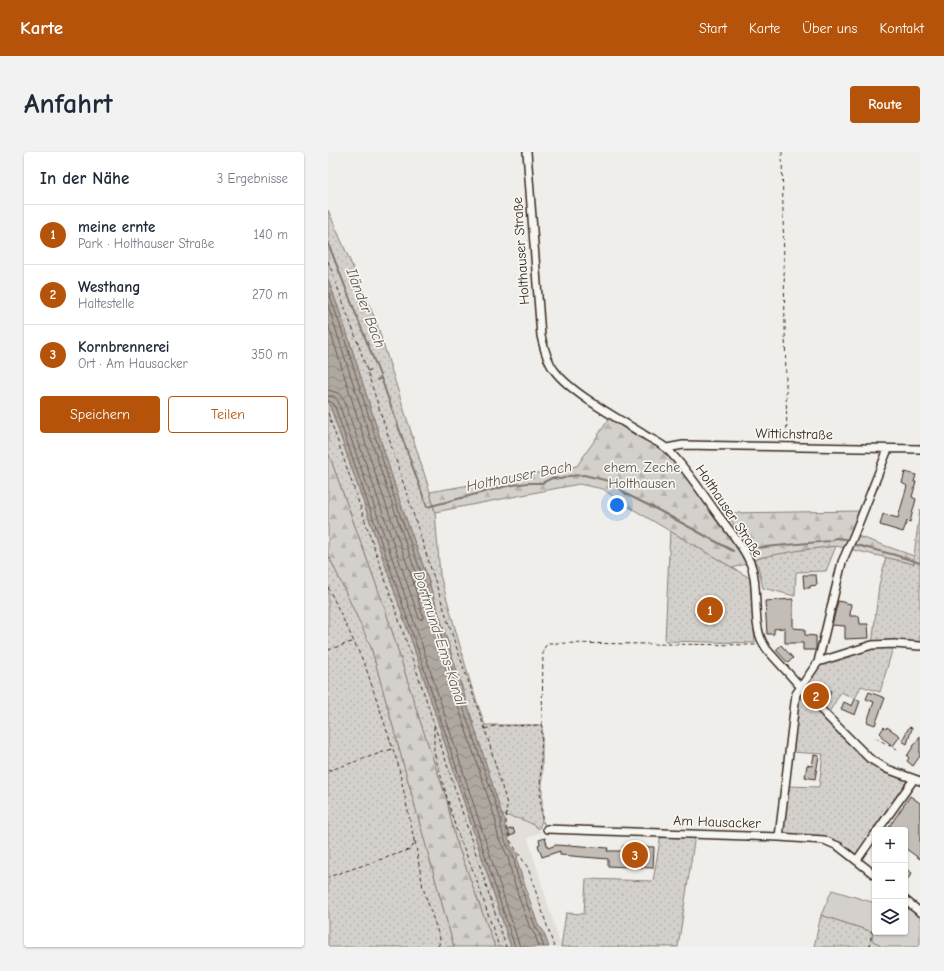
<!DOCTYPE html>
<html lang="de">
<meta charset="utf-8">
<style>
:root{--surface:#fff;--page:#f2f2f3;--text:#1f2937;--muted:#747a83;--line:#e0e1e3;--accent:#b45309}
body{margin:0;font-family:"Comic Neue",sans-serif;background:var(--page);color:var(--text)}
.controls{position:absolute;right:12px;bottom:12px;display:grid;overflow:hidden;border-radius:4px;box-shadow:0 1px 3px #0004}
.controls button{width:36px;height:36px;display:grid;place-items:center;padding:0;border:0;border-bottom:1px solid var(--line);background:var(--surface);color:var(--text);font:20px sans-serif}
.you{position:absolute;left:289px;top:353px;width:14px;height:14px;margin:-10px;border:3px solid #fff;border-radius:50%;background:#1a73e8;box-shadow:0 0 0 6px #1a73e833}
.badge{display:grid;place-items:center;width:26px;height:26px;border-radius:50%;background:var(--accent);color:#fff;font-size:13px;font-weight:700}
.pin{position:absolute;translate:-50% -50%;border:2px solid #fff;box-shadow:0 1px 4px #0006}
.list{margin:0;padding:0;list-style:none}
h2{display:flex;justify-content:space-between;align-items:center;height:52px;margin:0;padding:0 16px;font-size:17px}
h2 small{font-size:13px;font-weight:400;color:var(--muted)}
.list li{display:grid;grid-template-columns:26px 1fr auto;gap:12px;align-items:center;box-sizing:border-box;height:60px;padding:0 16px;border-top:1px solid var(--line)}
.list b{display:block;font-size:15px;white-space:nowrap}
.list p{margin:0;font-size:13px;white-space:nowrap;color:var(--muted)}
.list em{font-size:13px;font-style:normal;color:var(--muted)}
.actions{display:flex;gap:8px;padding:12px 16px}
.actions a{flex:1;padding:9px 0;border:1px solid var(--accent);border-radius:4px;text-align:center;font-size:14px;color:var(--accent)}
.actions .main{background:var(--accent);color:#fff}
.icon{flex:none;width:22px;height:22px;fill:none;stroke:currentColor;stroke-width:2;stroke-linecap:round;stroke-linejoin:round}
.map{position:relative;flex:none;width:592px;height:795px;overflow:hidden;border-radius:4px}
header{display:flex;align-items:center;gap:24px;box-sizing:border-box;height:56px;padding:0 20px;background:var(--accent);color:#fff}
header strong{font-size:19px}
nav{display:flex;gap:22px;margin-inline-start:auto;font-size:14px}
.intro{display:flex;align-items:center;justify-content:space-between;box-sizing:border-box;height:96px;padding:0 24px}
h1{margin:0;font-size:28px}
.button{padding:10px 18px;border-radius:4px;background:var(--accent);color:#fff;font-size:14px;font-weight:700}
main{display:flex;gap:24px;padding:0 24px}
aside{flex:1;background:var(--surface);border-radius:4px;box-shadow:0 1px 3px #0004}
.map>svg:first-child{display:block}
.built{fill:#e2dfdb}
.grass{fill:url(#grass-dots);stroke:#887e75}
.forest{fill:url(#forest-firs);stroke:#887e75}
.park{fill:#d4d1cc;stroke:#887e75}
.water{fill:url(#water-waves);stroke:#81766d}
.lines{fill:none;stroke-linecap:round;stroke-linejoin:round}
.shore{stroke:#695c52;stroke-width:1}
.stream{stroke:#81766d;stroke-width:2}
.building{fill:#c2bdb7;stroke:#3b2a1e}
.minor-casing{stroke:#3b2a1e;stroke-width:10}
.path{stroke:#3b2a1e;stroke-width:1;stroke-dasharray:4 3;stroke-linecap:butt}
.minor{stroke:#f6f6f2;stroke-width:7}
.labels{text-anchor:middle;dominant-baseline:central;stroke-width:3.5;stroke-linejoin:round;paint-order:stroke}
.street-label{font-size:14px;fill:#3b2a1e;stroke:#f6f6f2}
.park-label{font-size:14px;fill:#61544a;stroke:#f6f6f2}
.water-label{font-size:15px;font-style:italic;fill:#64564c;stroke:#f6f6f2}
</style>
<header>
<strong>Karte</strong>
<nav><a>Start</a><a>Karte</a><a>Über uns</a><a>Kontakt</a></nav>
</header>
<div class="intro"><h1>Anfahrt</h1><a class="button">Route</a></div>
<main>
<aside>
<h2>In der Nähe<small>3 Ergebnisse</small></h2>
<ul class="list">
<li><span class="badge">1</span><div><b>meine ernte</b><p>Park · Holthauser Straße</p></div><em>140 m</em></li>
<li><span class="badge">2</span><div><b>Westhang</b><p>Haltestelle</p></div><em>270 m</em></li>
<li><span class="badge">3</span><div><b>Kornbrennerei</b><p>Ort · Am Hausacker</p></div><em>350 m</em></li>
</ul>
<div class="actions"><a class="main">Speichern</a><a>Teilen</a></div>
</aside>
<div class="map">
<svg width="592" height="795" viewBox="0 0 592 795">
<defs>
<pattern id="grass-dots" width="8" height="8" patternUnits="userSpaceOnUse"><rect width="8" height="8" fill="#d4d1cc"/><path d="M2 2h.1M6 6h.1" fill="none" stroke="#b7b4af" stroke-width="1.8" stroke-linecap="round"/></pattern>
<pattern id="forest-firs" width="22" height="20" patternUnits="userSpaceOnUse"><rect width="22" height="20" fill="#d4d1cc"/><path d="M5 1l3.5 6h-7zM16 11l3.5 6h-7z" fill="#b7b4af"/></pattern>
<pattern id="water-waves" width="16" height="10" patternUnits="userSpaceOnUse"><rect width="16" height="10" fill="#afa8a1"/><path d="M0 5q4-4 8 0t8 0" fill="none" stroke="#908983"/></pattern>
</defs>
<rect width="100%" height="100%" fill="#efeeea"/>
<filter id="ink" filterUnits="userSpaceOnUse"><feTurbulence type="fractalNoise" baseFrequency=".025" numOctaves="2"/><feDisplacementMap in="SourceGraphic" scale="8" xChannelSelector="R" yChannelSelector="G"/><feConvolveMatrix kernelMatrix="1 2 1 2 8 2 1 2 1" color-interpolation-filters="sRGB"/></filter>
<g filter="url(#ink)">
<!-- built -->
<path class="built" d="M174,663L195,668L207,673L213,680L200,686L233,795H221L215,778L210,773L192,721L189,709L190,702L183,694L180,685L177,674V667Z"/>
<!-- grass -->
<path class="grass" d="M0,58L48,169L102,340L107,360L112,423L143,533L157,573H214V668L211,677C201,668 188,666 174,663L99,424L73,353L18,178L0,127Z
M0,248L85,493L183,795H167L127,686L118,645L91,566L57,457L0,300Z
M592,357V494L566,492L552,540L533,534L527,547L513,540L499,564L541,606L585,627L529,708L496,688L451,685L457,634L491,635L495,602L463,600L468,542L490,510L544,493L551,433L558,405L586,412V404Z
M342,379L422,426L427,491L337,489Z
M508,394L498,419L468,420L467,444L435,436L430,414L426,408C452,399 481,397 508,394Z
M0,402L43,495L126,795H0Z
M333,682L367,683L350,795H233L238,761L256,762L258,727L325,729Z
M493,763L545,780L544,788L554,795H486Z"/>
<!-- forest -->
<path class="forest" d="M283,264L338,298L370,339L420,411L405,416L296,352L275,337L251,332L107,360L102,340L249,314Z
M0,300L57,457L91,566L118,645L127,686L167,795H126L43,495L0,402Z
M534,359L527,383L586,404V412L508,394L473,398L435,405L426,408L399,361Z"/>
<!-- park -->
<path class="park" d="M504,738L547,751V780H577V748L592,760V795H554L544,788L545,780L493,763Z"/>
<!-- water -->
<path class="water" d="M0,127L18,178L73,353L99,424L174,663L177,667V674L180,685L183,694L190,702L189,709L200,743L210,773L215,778L221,795H183L85,493L0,248Z"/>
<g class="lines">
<!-- shore -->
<path class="shore" d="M0,138L14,179L69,354L95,426L132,546L173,668V675L176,686L180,695L185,703L189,722L196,744L207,774L211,780L216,795
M0,153L54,322L90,427L128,548L168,669V675L171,687L180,705L184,723L191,746L202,776L207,783L211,795
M0,172L48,324L85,429L95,465L94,468L91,466L16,248L10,241L0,238
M0,244L6,245L10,249L93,490L192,795
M0,249L3,250L6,252L88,492L187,795"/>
<!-- stream -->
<path class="stream" d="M0,91L53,226L49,228
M53,226L99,355L179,334L199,331H214L224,326L233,327L241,324L256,323L285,330L298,342L332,359L405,399
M528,393L567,403L592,411
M425,396L502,389L507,386L517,387"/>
</g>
<!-- building -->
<path class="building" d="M577,320L588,323L586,330H588L584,345L588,347L582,370L579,369L575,380L552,373L555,362L570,366L579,334L574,331Z
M475,423H488L489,433L482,434V436H476Z
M465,447V476L477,477V483L488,484V498H475V491H457V476L446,477V482H439L437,449Z
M510,449L523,452L522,464H531L532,472H540L541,486L517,487V474L504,473Z
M453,493L465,506L460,511L448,498Z
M489,529L497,537L498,535L503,539L501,545L485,533Z
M541,540L557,546L547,573L539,570L546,550L538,547Z
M527,547L532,549L527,563L513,557L516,550L524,554Z
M556,575L558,577L559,575L572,584L565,594L553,585L554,583L552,581Z
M581,575L584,576L579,592L574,589Z
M592,584V604L585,614L579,609L581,606L579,604Z
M486,603L491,604L487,627L477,625L479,613L484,614Z
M582,644L592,651V707L577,696V678H559Z
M185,676L187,682L182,684L180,678Z
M217,686L220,696L228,693L241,694V693L280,696L279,699H294L295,694L326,695L325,716L280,714V707L232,703V699L214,705L210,693L212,692L211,688Z
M577,716L584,721L577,731Z"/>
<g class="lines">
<defs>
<path id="minor" d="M199,0L213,184C216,196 219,209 226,218C243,241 289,266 315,282C322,287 334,291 340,298C359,317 374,341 390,363C401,378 419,399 424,416C431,438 424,472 435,491C437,495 439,498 442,501L499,564L541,606L559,617L592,629
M339,296L355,293L592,297
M490,510L544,493L566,492L592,494
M219,677L451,685L496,688L510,694L547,723
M550,678L586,627
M451,685L468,542L490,510L514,410L526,383L560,297
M529,708L547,682
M577,748L592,760"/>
</defs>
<!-- minor casing -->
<use href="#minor" class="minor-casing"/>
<!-- path -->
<path class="path" d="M454,0L459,288
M0,109L32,197L127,491L157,577L179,652L178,674L183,690L200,716L226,795
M39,219L46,217
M0,261L94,535L178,795
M0,435L37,513L70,612L86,688L85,694L81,698L0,725
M0,498L26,489
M214,573L215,498L217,495L220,491L428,493
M106,574V600L128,677L148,726L171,795
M157,577L166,574L214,573C214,591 209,660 216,672
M547,586L550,587L569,598
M0,619L64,597
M87,689L95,736L112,787L111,793L107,795
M541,795L547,765"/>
<!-- minor -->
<use href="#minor" class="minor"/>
</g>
</g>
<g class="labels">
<!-- street labels -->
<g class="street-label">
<text transform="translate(193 99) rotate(-94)">Holthauser Straße</text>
<text transform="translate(466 282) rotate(1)">Wittichstraße</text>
<text transform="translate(401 359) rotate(56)">Holthauser Straße</text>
<text transform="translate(389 670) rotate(2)">Am Hausacker</text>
</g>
<!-- park labels -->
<g class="park-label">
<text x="314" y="315">ehem. Zeche<tspan x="314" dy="16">Holthausen</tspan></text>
</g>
<!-- water labels -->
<g class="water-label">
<text transform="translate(38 156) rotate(69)">Iländer Bach</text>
<text transform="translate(191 324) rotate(-11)">Holthauser Bach</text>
<text transform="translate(112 486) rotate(72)">Dortmund-Ems-Kanal</text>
</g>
</g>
</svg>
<div class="controls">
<button>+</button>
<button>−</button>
<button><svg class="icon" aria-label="layers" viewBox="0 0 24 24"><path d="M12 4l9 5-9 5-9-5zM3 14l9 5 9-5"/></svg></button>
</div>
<div class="you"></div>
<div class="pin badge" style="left:382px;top:458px">1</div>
<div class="pin badge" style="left:488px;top:544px">2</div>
<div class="pin badge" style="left:307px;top:703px">3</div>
</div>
</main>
